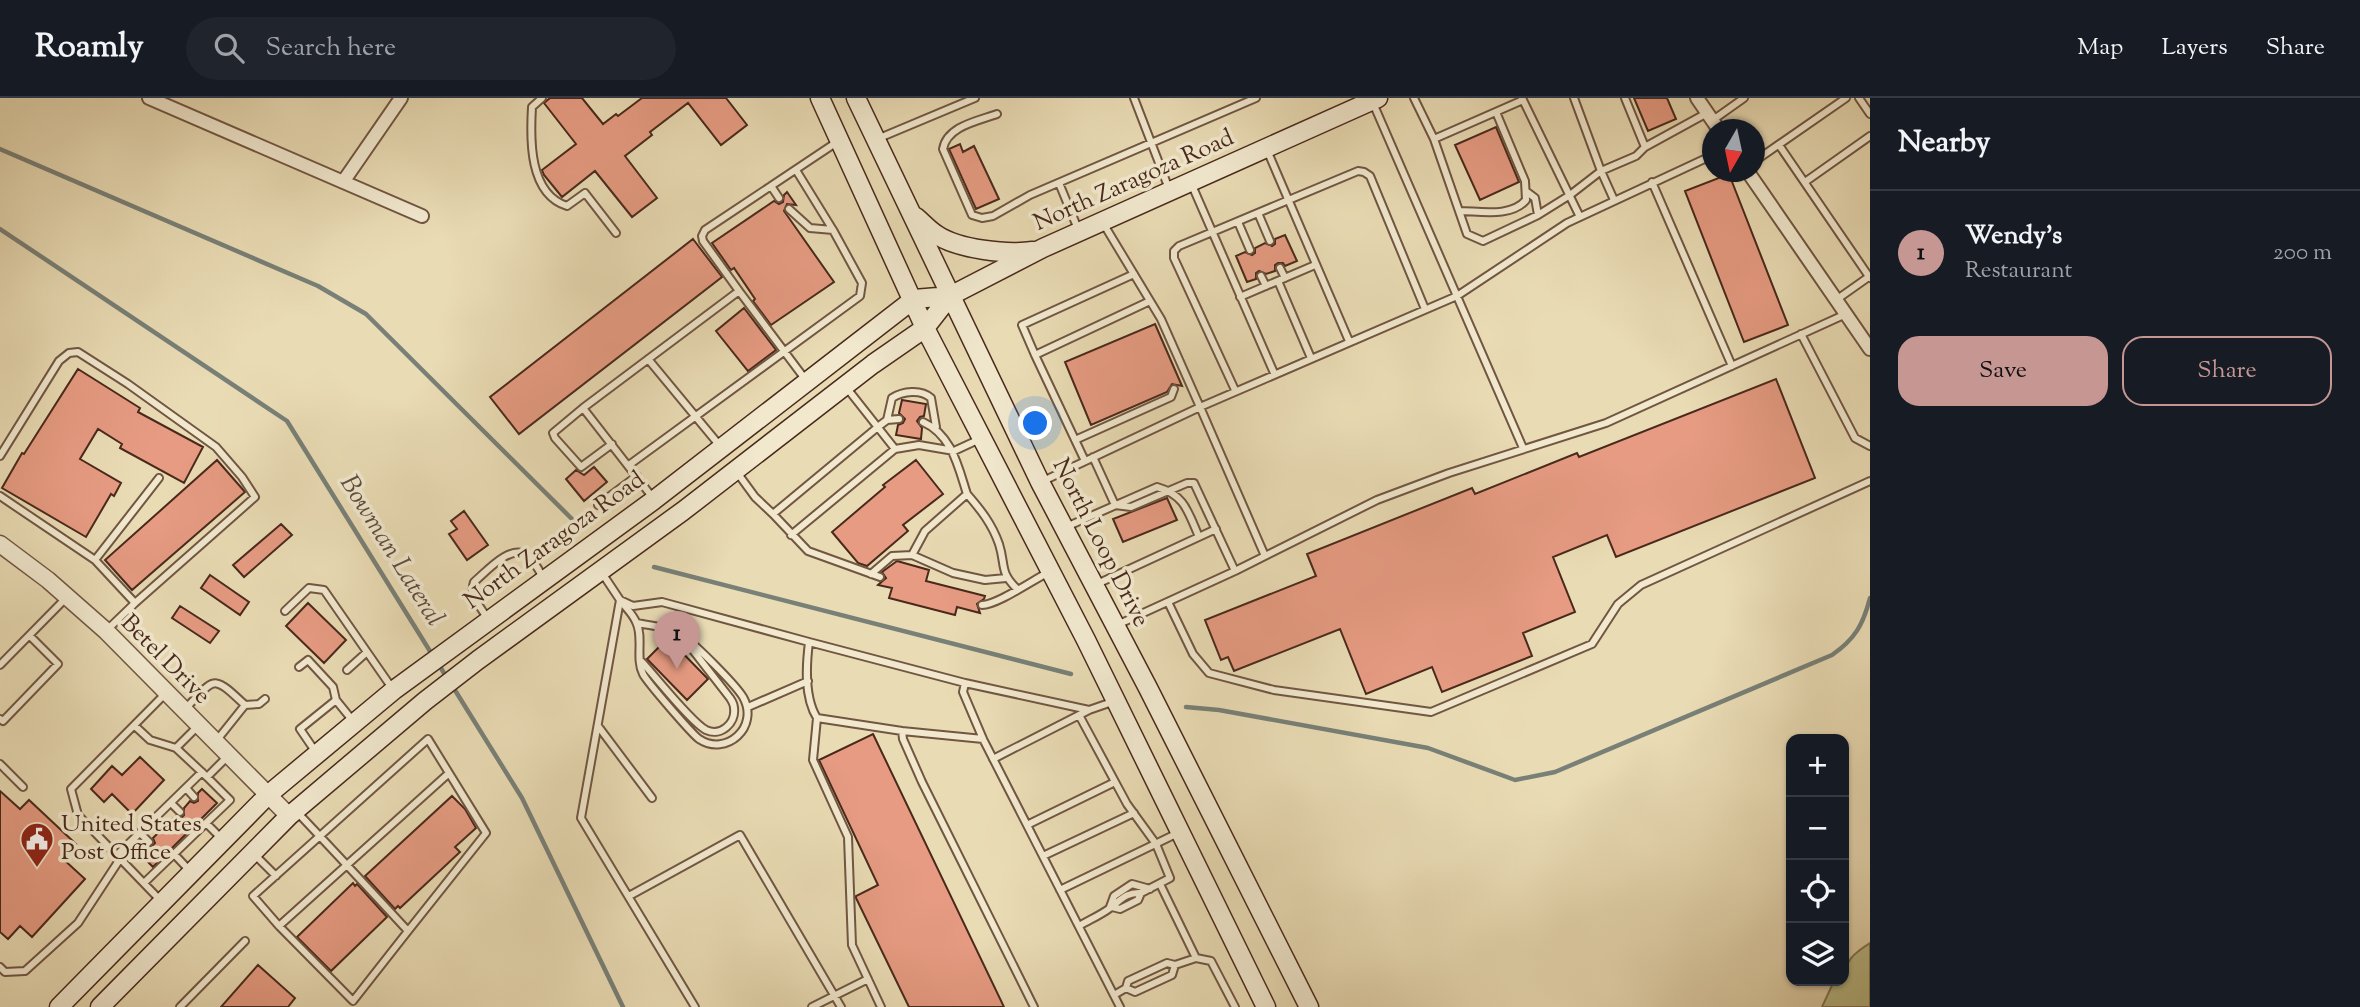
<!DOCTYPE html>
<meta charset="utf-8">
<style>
:root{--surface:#171b24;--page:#20242c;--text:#f1f3f6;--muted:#9ea1a6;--line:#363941;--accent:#c59692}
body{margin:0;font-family:"Sorts Mill Goudy",serif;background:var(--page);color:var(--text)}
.controls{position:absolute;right:21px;bottom:21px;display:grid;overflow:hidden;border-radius:14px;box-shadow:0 2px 5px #0004}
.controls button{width:63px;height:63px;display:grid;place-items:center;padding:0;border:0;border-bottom:2px solid var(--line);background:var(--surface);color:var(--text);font:35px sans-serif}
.compass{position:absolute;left:1702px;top:21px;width:63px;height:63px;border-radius:50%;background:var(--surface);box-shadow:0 2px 5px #0004;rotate:189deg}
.you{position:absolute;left:1036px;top:326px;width:24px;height:24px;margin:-18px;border:5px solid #fff;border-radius:50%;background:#1a73e8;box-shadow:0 0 0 10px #1a73e833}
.badge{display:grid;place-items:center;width:46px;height:46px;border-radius:50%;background:var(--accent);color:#111;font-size:23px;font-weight:700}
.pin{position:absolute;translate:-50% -58px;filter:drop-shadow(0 2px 4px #0008)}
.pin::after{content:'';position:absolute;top:37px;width:24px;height:21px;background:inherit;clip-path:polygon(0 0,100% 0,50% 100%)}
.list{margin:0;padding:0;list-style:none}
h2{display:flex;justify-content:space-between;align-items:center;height:91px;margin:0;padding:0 28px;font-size:30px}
h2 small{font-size:23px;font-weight:400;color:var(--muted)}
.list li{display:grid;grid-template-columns:46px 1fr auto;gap:21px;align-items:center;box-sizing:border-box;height:126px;padding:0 28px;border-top:2px solid var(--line)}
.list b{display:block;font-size:26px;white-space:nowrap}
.list p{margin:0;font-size:23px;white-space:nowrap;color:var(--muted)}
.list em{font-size:23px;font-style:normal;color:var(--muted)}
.actions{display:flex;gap:14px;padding:21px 28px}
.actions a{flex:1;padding:16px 0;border:2px solid var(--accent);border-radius:21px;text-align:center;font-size:24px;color:var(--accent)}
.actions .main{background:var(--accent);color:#111}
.icon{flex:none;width:38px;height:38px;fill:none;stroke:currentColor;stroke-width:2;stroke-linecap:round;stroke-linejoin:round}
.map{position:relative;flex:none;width:1870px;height:909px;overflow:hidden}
header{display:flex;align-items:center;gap:42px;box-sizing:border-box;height:98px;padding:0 35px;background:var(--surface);border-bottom:2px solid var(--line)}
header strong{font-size:33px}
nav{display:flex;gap:38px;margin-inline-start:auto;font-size:24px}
.search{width:490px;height:63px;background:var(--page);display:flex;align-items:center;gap:18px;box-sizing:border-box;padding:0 24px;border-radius:38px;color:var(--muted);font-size:26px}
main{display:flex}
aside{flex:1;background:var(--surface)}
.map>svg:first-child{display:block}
.green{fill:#babf8a;stroke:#827453;stroke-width:2}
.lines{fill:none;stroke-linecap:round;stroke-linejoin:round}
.stream{stroke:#788077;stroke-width:4.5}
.building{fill:#e69b82;stroke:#49291c;stroke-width:2}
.service-casing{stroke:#715642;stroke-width:10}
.minor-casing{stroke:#715642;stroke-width:16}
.tertiary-casing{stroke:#715642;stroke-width:19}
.secondary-casing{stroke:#49291c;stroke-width:21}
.service{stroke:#f1e8ce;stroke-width:6}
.minor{stroke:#f1e8ce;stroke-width:12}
.tertiary{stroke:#f1e8ce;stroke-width:16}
.secondary{stroke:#f1e8ce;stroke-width:18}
.labels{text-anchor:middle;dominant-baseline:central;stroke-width:7;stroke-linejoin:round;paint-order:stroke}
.street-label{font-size:24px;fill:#49291c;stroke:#f1e8ce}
.poi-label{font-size:24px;fill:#49291c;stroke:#f1e8ce;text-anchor:start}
.water-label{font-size:26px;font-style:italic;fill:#5d4d42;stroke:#f1e8ce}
</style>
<header>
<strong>Roamly</strong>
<div class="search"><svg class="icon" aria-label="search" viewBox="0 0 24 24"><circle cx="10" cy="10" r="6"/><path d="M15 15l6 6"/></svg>Search here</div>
<nav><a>Map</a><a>Layers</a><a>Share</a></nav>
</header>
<main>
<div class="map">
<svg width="1870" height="909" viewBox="0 0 1870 909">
<rect width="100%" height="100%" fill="#e9dbb4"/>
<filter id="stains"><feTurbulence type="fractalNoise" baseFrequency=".00286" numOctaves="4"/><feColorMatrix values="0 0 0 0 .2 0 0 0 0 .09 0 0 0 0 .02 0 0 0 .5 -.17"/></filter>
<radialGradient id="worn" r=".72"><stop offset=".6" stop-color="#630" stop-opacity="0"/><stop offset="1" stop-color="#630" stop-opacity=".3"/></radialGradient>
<!-- green -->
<path class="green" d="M1870,845V909H1822L1834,883H1844C1844,863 1854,855 1870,845Z"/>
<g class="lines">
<!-- stream -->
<path class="stream" d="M0,51L318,188L366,216L578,427
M0,131L287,323L433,558
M654,469L1071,576
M438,565L448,582
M453,589L522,700L623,909
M1186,609L1219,612L1428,650L1515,682L1555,674L1832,557C1855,541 1863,527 1870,500"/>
</g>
<!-- building -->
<path class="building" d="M550,0H582L603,26L616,16L618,18L642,0H726L747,27L721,47L688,5L650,34L652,37L625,58L657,100L632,119L595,73L562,99L544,77L542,72L576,46L544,5Z
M1634,0H1667L1676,21L1648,33Z
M1496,29L1519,84L1480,102L1455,47Z
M960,46L963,54L974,48L999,101L976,111L949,51Z
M1729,76L1788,227L1744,244L1685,93Z
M787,94L796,107L787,106L784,113L834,184L771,227L753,203L755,201L734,170L731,172L712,145L774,103L779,106L783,104L784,97Z
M1285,137L1297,163L1285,168L1283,165H1278L1275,167V173L1266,176L1259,173L1256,175V181L1247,184L1236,158L1245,154L1252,157L1255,155V150L1265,145L1272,148L1275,146V141Z
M693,141L722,179L519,336L490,299Z
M744,210L776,252L748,273L716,233Z
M1155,226L1182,288L1172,286L1167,294L1091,327L1065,264Z
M78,271L140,310L138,314L203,349L184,385L120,350L122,346L98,331L80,361L121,385L114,398L111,396L86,439L2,390L22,355L24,356Z
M1776,281L1815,380L1616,459L1607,437L1553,459L1575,514L1523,535L1532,558L1442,594L1432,569L1366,596L1340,531L1234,573L1228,559L1221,562L1205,522L1316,478L1307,456L1472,390L1475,396L1577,355L1579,359Z
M902,302L926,306L924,318L920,319L917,323L922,330L921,341L896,337L898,327L903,325L905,321L899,315Z
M217,362L245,394L132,492L105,462Z
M916,362L943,396L903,427L908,433L867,468L858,465L832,434L885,389L883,387Z
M594,369L607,384L584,403L566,381L576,372L584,377Z
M1167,400L1177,422L1123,444L1113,421Z
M464,413L488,447L467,462L449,436L457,431L451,423Z
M281,426L292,437L244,479L233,467Z
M897,463L929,472L926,483L985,498L984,501L977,506L980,515L957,509L955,517L889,500L892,490L878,487L886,480L882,474Z
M210,477L249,504L240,517L201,490Z
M308,505L346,542L324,565L286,528Z
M180,508L219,533L210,545L172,520Z
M668,540L708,581L687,602L647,561Z
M873,636L1004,909H909L856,800V798L878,787L819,662Z
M140,659L164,682L132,716L112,696L104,704L91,691L112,668L122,677Z
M202,691L217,705L153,769L139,755L145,748H152L155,745L153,740L160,733H167L170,730L168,725L176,718L181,720L184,717V710L190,703L194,705L198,703V695Z
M0,693L20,711L29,702L76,746L62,760L85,781L32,839L20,828L8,841L0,834Z
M452,698L465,711L476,730L455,749L460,754L400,810L398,808L395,811L365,778Z
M353,785L355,788L357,786L387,819L331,873L297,839Z
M258,867L295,900L288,909H221Z"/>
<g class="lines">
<defs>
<path id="service" d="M542,0L532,9C530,42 529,96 567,108L585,95L616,135
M1134,0L1169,91
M1414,0L1434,41L1523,2
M1522,0L1580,119
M1574,0L1601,73L1614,102
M1625,0L1645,49
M1859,0L1870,16
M1373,5L1523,350
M997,16C978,23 947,28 943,51L972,117L982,120L993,118L1030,97L1256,0
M1713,22L1744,0
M877,41L975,0
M1434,41L1467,136L1483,143L1538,117L1570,97L1601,73L1636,58L1645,49L1707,15
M1779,47L1870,180
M1267,52L1349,243
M1755,63L1846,0
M1652,84L1732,268
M1805,84L1870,38
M1059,85L1078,131
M1191,85L1274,275
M771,88L779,100
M1527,94L1535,100L1538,117
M789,111L810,130L833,132
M1459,113C1479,113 1511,120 1526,102L1525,83L1496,14
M1258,115L1270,143
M1238,124L1250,152
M1280,170L1285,180
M1261,178L1266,188
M1278,183L1311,260
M739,193L805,281
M1240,199L1315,167
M1836,202L1870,178
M1801,236L1855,340L1870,348
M1035,257L1022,227L1134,176
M648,261L720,348
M846,289L895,351L919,347L954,353L980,341
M1235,292L1174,160V153L1179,148L1358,73L1364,74L1370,78L1425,211
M583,310L553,335L555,340L581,369L612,346
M887,322L892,300C903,293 921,291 931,300L936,329
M1075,342L1171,299L1174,291
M0,358L59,263L69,255L78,254L128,286L216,349L242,379L255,399L135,505L107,532
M1093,359L1115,407
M1085,363L1035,257L1150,203
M629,367L860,198L862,185L833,132L796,72
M736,373L755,399L773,416L879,328L887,322L899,321
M1041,384L1200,309L1161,221L1103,125
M967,396C981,412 992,426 999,446C1006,468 999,473 1017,491
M0,398L95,462L135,505
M653,400L583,310L739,193L703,143L702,138L705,132L837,44
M598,407L637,378
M1115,407L1131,409L1187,385H1194L1235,473
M773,416L808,453L880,479
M1066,429L1157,389C1185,397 1188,414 1199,439
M791,437L895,351
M912,457L925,433L967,396C958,368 952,337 923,324
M1265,458L1200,309L1457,198L1567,125L1713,57
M95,462L159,380
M602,475L620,502L633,508L662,504L809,544
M871,476L892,458L912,457L953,475L985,482L1006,480
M1097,486L1216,431
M620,502L581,720L695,909
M620,502C625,509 633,516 636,524C644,539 635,561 643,576C647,584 692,636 699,641C726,659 760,629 743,599C735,586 696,547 683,538C669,529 653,528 637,525
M1168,504L1193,556L1209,575L1274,592L1431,614L1592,546L1618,506L1641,487L1870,383
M982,507C997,507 1033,482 1049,474
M285,513L309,490L324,492L392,590
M488,521C481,510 469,497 474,484C486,474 510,446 526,457C534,462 539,472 543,480
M1117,527L1235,473L1377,402L1449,375L1606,325L1846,216
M642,564C655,578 691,624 706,632C721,639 736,625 734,610C734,606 732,603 730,600L688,546
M0,567L66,500
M299,569L308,562L333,589L336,602
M347,572L367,554
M245,607L259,606L265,601
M748,609L808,583
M184,612C216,580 211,575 245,607L217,642
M1089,612L965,585L963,594L983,641L1120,909
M1079,617L1127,706L1156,746L1170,780L1141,795L1138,802L1120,811L1112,809
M817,620L813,662L848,739L852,847L881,909
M0,621L3,623L58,566L30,538
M135,628L150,642L176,650L207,679L228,658
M598,628L652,700
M902,633L817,620C804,599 806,568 809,544L965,585
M983,641L902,633L903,641L922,684L1034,909
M176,650L198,628
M315,653L300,631L336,602L353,623
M993,661L1089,612L1115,603
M0,666L23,689
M186,690L194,699
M171,705L180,714
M297,714C334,753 371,793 408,833L486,735L428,641L253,798L279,828L448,676
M155,720L164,729
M206,725L230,702L207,679
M1027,727L1115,684
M140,735L149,744
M174,756L190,773
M117,757L202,674
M255,757L276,778
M1043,758L1134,715
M144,785L206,725L222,741
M1160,786L1196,860L1211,863L1235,909
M1060,792L1178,735
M629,798L740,737L841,909
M161,803L78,717L71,691L165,596
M1110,809L1114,798L1132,786L1150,791
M279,828L353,903L408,833
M1079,828C1089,822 1101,817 1110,810C1121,802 1126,794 1141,795
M0,869L5,874L25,873L78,825L120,761
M1126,890L1135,894L1172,877L1175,867
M1114,897L1126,890L1128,883L1167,865L1175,867L1196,860
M180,909L245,843
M812,909L868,881"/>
<path id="minor" d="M149,0L422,118
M1697,0L1719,32
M1748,74L1870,251
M343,84L401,0"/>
<path id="tertiary" d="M0,446L48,482L106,533L289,718"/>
<path id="secondary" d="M820,0L925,230L1086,542L1266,909
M856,0L1040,384L1148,590L1309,909
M916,119C923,125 929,132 937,137C958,151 1007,157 1033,153
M59,909L269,696L394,592L654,402L914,201L950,198L1043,150L1378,0
M100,909L289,718L425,603L478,562L683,413L873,266L925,230L950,198"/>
</defs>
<!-- service casing -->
<use href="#service" class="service-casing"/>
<!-- minor casing -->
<use href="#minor" class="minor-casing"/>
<!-- tertiary casing -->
<use href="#tertiary" class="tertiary-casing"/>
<!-- secondary casing -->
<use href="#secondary" class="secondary-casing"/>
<!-- service -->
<use href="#service" class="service"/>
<!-- minor -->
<use href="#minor" class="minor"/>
<!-- tertiary -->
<use href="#tertiary" class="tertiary"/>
<!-- secondary -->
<use href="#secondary" class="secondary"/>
</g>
<!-- icons -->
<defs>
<symbol id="civic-pin" viewBox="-11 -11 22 30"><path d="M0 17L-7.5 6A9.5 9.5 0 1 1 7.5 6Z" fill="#8f2418" stroke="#f1e8ce"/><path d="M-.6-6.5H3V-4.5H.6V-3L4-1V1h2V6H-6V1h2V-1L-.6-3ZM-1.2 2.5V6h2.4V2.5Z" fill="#fff"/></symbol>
</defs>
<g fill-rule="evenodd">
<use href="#civic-pin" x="18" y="722" width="38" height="52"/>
</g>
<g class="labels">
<!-- street labels -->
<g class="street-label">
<text transform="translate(1134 83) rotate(-24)">North Zaragoza Road</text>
<text transform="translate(555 443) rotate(-36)">North Zaragoza Road</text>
<text transform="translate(1100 445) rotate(63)">North Loop Drive</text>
<text transform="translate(165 562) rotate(45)">Betel Drive</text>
</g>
<!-- poi labels -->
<g class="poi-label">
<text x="61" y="727">United States<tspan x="61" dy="28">Post Office</tspan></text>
</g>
<!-- water labels -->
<g class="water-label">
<text transform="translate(391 453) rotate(58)">Bowman Lateral</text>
</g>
</g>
<rect width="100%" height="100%" filter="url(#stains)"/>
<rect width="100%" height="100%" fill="url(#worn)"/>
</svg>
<div class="controls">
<button>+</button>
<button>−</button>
<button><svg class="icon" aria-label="locate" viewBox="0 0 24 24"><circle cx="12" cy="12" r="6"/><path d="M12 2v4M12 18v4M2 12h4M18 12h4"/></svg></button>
<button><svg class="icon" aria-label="layers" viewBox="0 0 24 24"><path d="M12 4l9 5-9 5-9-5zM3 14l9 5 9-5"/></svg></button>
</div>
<svg class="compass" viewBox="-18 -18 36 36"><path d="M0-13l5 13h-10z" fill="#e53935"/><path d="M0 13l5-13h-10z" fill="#9ea1a6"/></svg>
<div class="you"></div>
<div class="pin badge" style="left:677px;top:571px">1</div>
</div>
<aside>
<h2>Nearby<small></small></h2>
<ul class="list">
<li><span class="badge">1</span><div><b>Wendy's</b><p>Restaurant</p></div><em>200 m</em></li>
</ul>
<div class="actions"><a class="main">Save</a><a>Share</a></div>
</aside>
</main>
